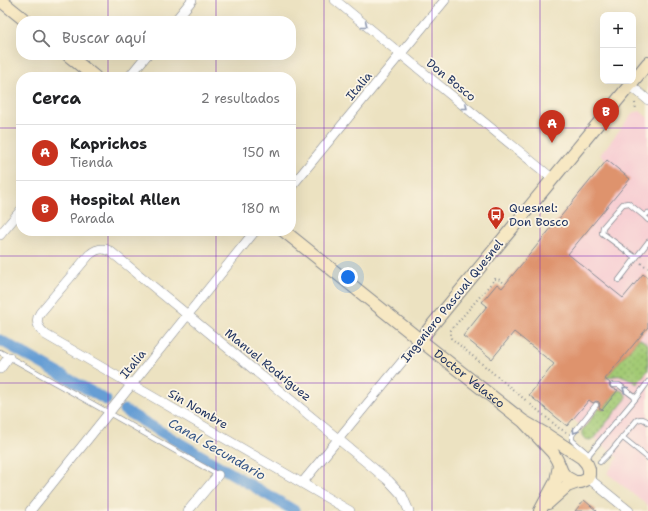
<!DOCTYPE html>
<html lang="es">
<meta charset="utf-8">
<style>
:root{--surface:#fff;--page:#f6f6f6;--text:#202124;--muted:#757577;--line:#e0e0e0;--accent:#c8321e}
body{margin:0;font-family:"Shantell Sans",sans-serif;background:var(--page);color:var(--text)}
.controls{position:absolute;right:12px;top:12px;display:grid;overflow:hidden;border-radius:8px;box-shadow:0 4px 16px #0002}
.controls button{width:36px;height:36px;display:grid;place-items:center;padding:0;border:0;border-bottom:1px solid var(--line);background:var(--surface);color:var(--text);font:20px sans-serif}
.you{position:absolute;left:348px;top:277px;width:14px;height:14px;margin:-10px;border:3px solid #fff;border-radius:50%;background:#1a73e8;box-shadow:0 0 0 6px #1a73e833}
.badge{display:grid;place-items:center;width:26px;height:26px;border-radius:50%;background:var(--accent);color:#fff;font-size:13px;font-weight:700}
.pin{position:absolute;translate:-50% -33px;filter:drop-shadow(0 1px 2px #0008)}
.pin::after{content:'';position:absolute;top:21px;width:14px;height:12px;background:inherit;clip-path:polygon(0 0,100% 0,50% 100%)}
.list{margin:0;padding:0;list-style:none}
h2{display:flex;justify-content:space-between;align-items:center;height:52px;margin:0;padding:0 16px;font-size:17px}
h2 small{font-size:13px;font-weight:400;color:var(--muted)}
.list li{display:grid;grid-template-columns:26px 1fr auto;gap:12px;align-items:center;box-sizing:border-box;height:56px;padding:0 16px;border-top:1px solid var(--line)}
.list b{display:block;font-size:15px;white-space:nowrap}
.list p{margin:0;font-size:13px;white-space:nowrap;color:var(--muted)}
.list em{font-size:13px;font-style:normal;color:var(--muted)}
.icon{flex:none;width:22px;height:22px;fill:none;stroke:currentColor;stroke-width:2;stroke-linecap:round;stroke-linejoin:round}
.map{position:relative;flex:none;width:648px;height:511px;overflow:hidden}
.search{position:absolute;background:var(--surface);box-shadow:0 4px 16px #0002;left:16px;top:16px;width:280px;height:44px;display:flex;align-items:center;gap:10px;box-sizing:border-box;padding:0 14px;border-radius:16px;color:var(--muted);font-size:15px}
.panel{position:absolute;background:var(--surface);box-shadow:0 4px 16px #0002;left:16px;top:72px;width:280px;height:164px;border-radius:16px}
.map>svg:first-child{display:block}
.built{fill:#f7cfd3}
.garden{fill:url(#garden-dots);stroke:#5f7c6a}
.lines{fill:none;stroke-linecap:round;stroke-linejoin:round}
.canal{stroke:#669ed4;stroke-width:11}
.building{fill:#de936d}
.service-casing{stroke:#848890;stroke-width:6}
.minor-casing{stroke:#848890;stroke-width:10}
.secondary-casing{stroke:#848890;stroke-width:14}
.path{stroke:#848890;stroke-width:2;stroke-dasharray:1 3;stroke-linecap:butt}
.service{stroke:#fff;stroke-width:4.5}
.minor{stroke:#fff;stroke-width:9}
.secondary{stroke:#f7e8c3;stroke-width:12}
.oneway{stroke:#8d97ae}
.grid{fill:none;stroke:#7b2cbf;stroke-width:1;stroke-opacity:0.55}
.labels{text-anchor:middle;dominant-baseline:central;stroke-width:3.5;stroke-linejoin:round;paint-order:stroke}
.street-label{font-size:12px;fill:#1b2f5e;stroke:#fcf5e5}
.poi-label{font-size:12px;fill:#1b2f5e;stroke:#fcf5e5;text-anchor:start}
.water-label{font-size:13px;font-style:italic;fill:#355687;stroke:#fcf5e5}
</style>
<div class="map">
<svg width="648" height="511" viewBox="0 0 648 511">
<defs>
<pattern id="garden-dots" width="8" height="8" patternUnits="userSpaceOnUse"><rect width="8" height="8" fill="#a3ca75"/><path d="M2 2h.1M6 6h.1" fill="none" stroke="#84a463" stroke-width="1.8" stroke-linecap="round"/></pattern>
</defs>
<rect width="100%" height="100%" fill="#fcf5e5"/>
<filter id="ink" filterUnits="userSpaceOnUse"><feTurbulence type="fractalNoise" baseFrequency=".025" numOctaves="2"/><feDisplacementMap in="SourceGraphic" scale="8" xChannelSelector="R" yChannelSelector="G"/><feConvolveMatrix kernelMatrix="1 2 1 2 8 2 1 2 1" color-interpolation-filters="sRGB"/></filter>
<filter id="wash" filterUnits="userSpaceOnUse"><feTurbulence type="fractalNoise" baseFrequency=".012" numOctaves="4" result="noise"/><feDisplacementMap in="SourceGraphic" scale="16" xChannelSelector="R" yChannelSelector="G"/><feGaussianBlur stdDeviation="0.9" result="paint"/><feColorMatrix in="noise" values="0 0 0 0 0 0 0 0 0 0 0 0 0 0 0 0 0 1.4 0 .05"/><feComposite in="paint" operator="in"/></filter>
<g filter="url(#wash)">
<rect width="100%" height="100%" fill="#ece2c1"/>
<!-- built -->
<path class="built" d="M640,111L648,118V506L607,473L618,458L573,419L567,426L529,395L554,364L515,332L492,359L463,336L487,306L482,302L497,284L502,288L606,160L600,155L633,113Z"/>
<!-- garden -->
<path class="garden" d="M639,338L648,344V370L637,384C624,375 620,373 605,379Z
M618,390C623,390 627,394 626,399L593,439L590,440L585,439L582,435V431L599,408L602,410Z"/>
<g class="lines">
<!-- canal -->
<path class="canal" d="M0,340L106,400
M124,410L295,511"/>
</g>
<g id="blocks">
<!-- building -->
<path class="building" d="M607,160L630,179L568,254L623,298L643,274L648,278V327L605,379L610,383L609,385L611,388L618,390L602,410L599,408L600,405L599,402L596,401L593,403L589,400L567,426L529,395L554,364L514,332L492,359L463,336L487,306L482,302L497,284L502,288Z
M584,500L597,511H575Z"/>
</g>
</g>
<g filter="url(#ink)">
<use href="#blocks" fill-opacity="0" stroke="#848890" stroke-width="1"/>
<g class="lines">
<defs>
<path id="service" d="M648,213L644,216L648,220
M636,258L602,233L603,227L623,204L628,203L644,216
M619,280L648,242
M0,352L109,413L218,475
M613,385H619L636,398
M622,437L648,458
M589,455L574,442L572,440V435L596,405
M584,460L636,398L648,382
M600,462L612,450L637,420C642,418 644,419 648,422"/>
<path id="minor" d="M335,0L553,179
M175,21L192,0
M129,77L147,55
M630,85L648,100
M291,187L445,0
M0,235L21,210
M0,369L9,357
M587,477L629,511
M302,483L420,340
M30,511L255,231
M188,511L218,475
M350,511L46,335C39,329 34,322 40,313L89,255C96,249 102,247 110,251L389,481L402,495L409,511"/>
<g id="secondary">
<path d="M0,0L26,21"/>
<path d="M68,55L95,77"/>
<path id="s1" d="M284,231L420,340L523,421L553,453L557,460L562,472L566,477L575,482H581L586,480L589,475V469L587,464L582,458L547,435L523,421"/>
<path d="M420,340L648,63"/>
<path d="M548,503L567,486L578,482"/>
<path d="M540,511L556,481L559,466"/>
</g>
</defs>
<!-- service casing -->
<use href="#service" class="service-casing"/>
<!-- minor casing -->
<use href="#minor" class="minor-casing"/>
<!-- secondary casing -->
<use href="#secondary" class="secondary-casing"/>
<!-- path -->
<path class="path" d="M635,103L636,109
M641,263L648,268
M503,282L498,279H495L451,330V338L559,428L566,432"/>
<!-- service -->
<use href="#service" class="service"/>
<!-- minor -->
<use href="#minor" class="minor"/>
<!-- secondary -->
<use href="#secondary" class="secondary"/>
</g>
<!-- one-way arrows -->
<defs><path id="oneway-chevron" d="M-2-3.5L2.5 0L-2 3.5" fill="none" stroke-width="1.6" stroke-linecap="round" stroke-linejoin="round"/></defs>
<g class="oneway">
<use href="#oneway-chevron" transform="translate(365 25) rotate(39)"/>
<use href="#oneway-chevron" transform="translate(465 107) rotate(39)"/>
<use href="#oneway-chevron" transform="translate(625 389) rotate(-142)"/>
<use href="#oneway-chevron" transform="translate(575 431) rotate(123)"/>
</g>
</g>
<!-- grid -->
<path class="grid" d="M108,0V21M216,0V21M324,0V511M432,0V511M540,0V511M108,55V77M216,55V77M0,128H21M291,128H648M108,231V511M216,231V511M0,256H648M0,383H648"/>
<!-- icons -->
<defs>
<symbol id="bus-pin" viewBox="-11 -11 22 30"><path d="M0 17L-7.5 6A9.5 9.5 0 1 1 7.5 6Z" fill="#c8321e" stroke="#fcf5e5"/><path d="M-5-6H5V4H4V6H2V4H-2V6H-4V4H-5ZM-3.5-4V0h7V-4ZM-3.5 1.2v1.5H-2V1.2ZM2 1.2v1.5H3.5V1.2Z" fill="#fff"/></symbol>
</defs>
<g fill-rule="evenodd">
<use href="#bus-pin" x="486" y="205" width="20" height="27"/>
</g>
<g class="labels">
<!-- street labels -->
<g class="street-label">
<text transform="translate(451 80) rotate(39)">Don Bosco</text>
<text transform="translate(359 86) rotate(-50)">Italia</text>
<text transform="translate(452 301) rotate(-51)">Ingeniero Pascual Quesnel</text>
<text transform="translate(133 364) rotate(-51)">Italia</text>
<text transform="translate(268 365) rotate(39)">Manuel Rodríguez</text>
<text stroke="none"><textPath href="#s1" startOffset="237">Doctor Velasco</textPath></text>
<text transform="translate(198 409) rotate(30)">Sin Nombre</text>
</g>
<!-- poi labels -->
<g class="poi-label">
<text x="509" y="208">Quesnel:<tspan x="509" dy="14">Don Bosco</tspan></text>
</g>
<!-- water labels -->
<g class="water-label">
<text transform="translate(217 449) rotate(30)">Canal Secundario</text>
</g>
</g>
</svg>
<div class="controls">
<button>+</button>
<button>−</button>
</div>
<div class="you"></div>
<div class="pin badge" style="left:552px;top:143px">A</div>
<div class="pin badge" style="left:606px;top:131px">B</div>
<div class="search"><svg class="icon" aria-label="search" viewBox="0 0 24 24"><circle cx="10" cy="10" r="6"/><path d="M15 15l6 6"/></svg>Buscar aquí</div>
<section class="panel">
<h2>Cerca<small>2 resultados</small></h2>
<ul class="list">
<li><span class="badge">A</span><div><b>Kaprichos</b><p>Tienda</p></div><em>150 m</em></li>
<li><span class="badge">B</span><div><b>Hospital Allen</b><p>Parada</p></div><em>180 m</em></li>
</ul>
</section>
</div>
